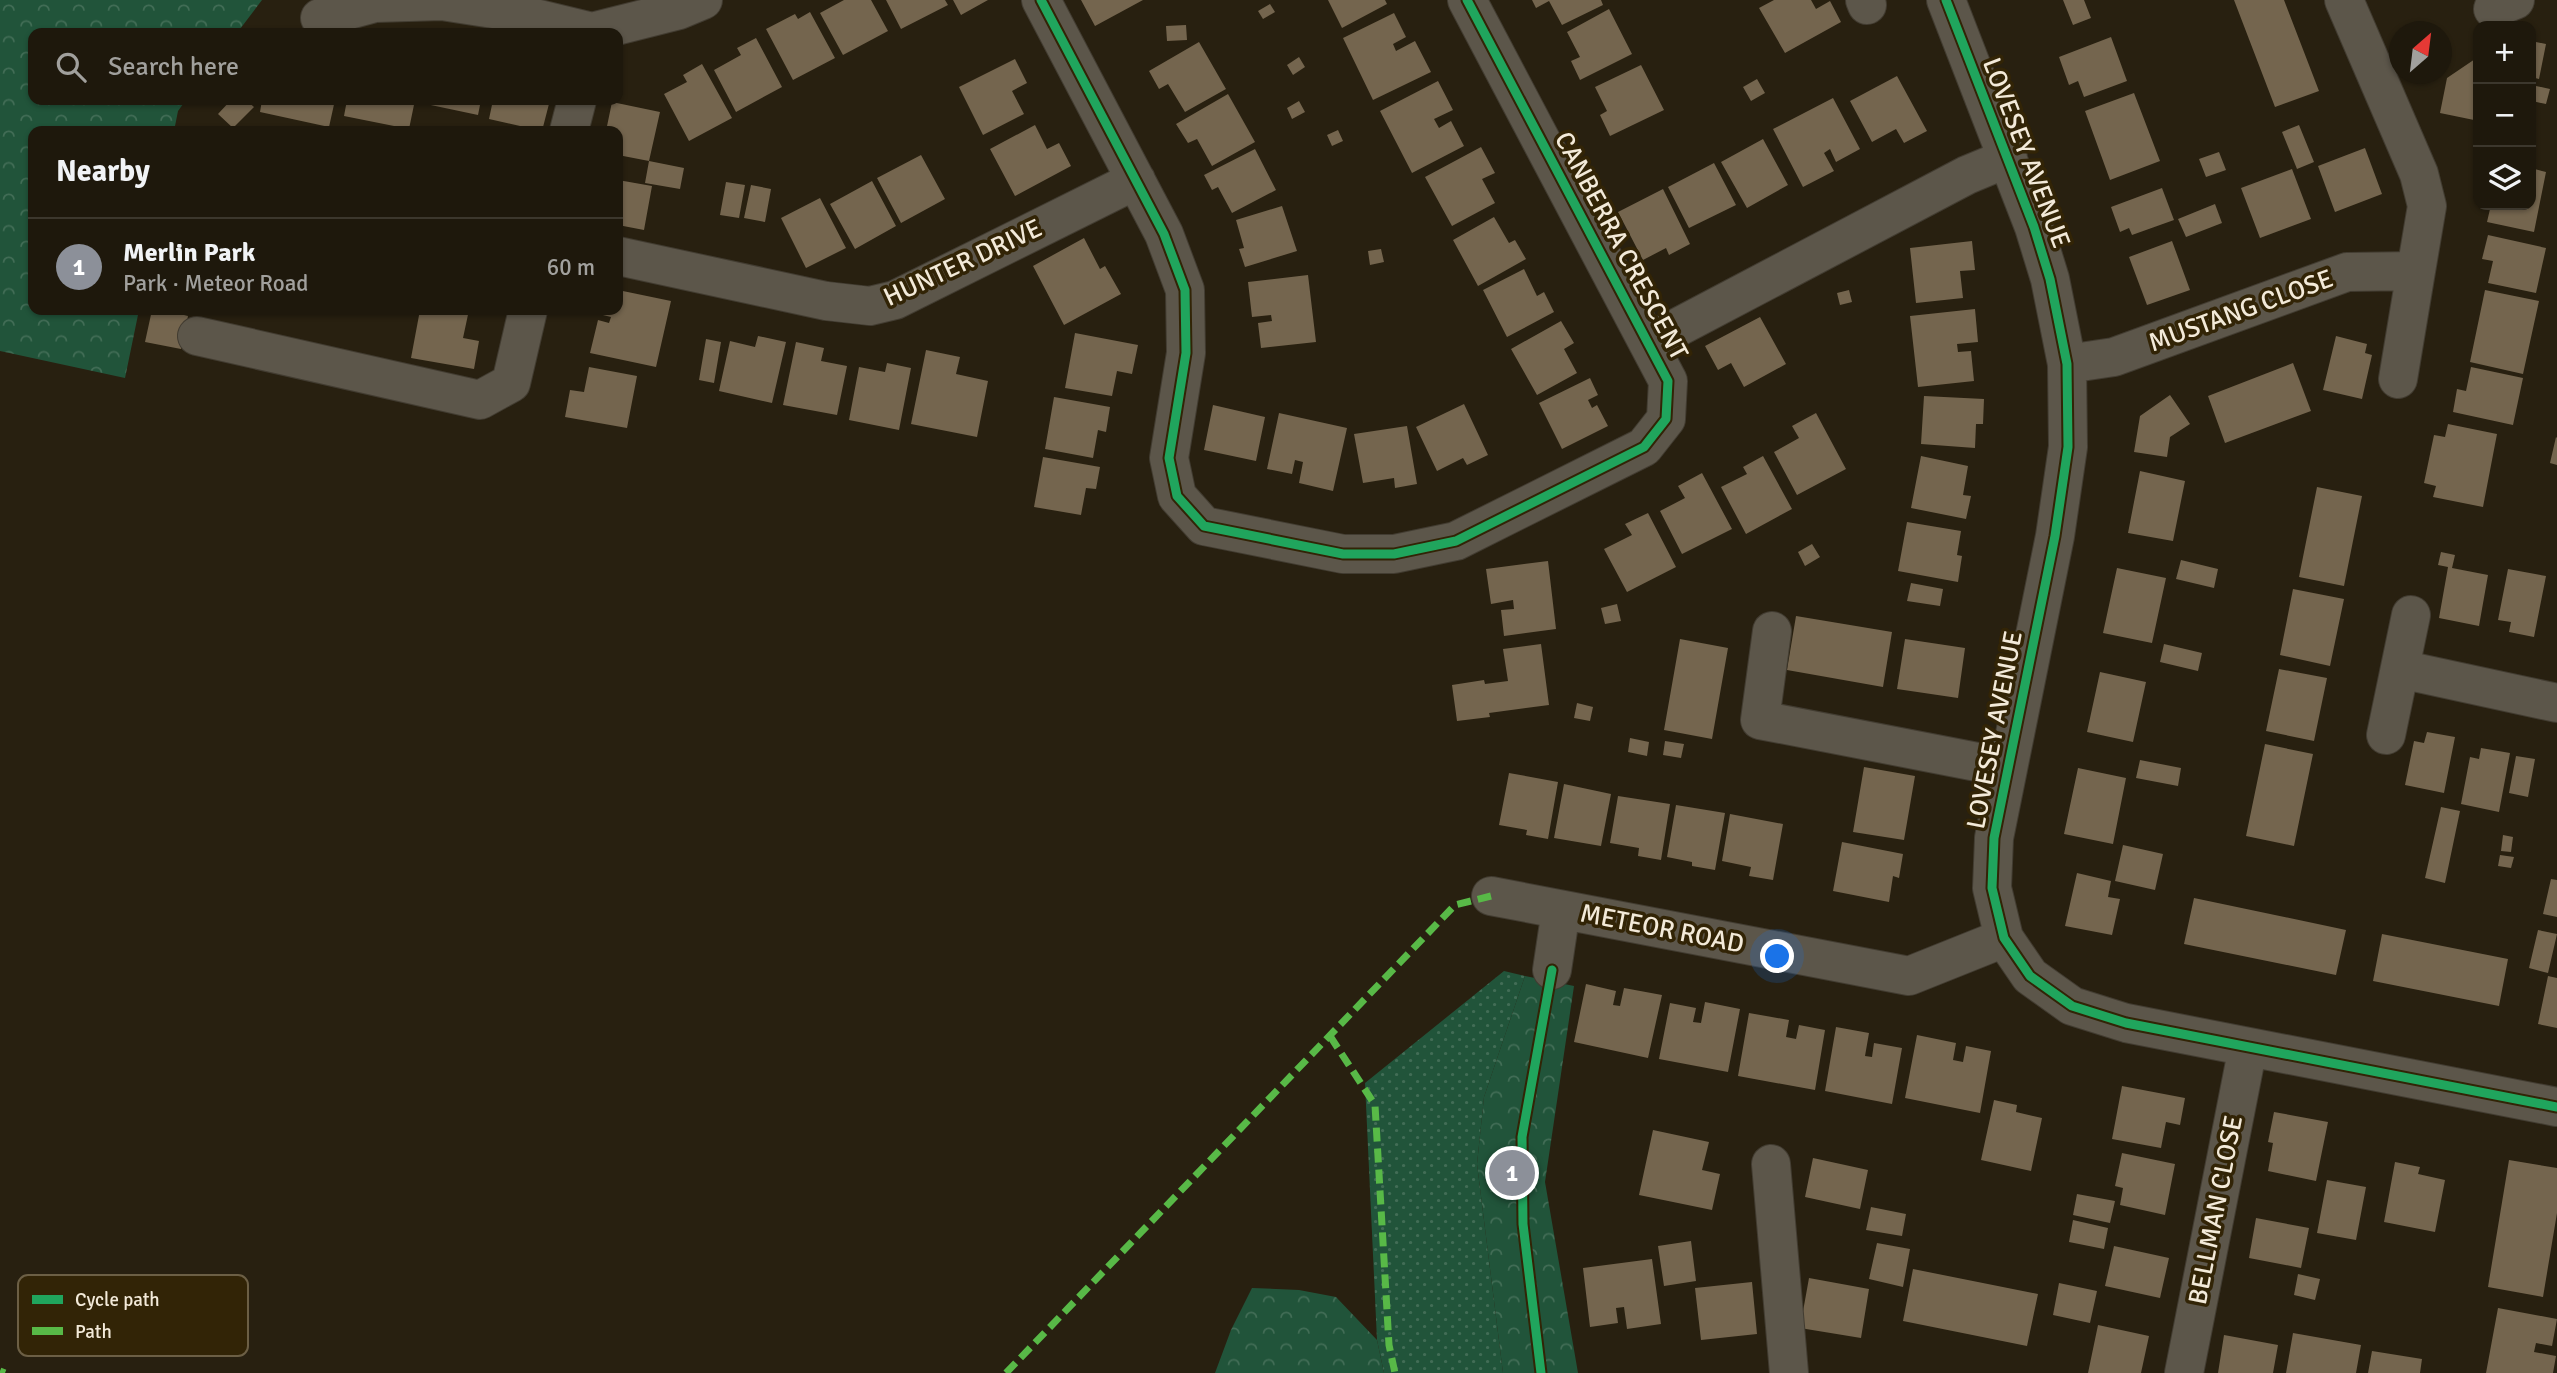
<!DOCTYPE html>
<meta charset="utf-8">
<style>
:root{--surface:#1e180c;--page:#2b251a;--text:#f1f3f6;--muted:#a1a09d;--line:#3c372d;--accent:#8c9099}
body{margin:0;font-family:Signika,sans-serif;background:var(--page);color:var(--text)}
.controls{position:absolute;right:21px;top:21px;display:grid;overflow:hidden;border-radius:14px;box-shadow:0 2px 5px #0004}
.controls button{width:63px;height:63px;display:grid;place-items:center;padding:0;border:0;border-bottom:2px solid var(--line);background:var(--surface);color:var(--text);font:35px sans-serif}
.compass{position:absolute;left:2389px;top:21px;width:63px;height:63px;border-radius:50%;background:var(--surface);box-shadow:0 2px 5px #0004;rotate:28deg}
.you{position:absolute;left:1778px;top:957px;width:24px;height:24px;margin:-18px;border:5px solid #fff;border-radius:50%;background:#1a73e8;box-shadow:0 0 0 10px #1a73e833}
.badge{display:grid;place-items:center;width:46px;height:46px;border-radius:50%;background:var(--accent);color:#fff;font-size:23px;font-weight:700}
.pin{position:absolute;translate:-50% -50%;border:4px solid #fff;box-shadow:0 2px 7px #0006}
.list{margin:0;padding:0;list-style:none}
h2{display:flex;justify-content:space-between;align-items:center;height:91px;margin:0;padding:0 28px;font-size:30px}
h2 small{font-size:23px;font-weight:400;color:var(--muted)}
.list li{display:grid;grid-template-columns:46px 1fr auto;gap:21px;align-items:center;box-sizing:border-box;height:98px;padding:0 28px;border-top:2px solid var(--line)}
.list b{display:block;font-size:26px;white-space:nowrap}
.list p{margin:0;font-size:23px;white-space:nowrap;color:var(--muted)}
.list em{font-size:23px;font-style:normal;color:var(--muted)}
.icon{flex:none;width:38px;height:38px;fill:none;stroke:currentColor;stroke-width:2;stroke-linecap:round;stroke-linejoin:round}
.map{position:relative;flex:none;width:2557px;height:1373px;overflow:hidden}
.search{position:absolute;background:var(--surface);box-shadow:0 2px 5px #0004;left:28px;top:28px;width:595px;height:77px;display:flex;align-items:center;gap:18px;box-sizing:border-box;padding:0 24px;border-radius:14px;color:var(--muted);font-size:26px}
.panel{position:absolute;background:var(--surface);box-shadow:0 2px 5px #0004;left:28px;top:126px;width:595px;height:189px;border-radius:14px}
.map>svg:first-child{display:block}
.grass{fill:url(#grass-dots)}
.forest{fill:url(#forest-crowns)}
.building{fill:#74654e}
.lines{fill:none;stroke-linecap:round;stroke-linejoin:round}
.minor-casing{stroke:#423c31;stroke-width:40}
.minor{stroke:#5c564a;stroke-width:38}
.quiet{stroke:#58b947;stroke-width:7;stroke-dasharray:14 7;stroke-linecap:butt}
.cycleway-casing{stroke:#322406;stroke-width:13}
.cycleway{stroke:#20a55d;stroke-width:9}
.labels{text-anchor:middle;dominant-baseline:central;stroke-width:7;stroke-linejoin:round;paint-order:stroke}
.street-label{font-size:26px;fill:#f3ead9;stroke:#322406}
.key{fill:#322406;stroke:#6c5f45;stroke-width:2}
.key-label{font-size:19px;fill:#f3ead9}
</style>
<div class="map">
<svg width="2557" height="1373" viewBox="0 0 2557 1373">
<defs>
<pattern id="grass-dots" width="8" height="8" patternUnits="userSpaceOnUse" patternTransform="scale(1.75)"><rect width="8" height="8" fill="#21543a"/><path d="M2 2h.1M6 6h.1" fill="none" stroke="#426d56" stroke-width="1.8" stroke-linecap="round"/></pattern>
<pattern id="forest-crowns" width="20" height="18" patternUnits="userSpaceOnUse" patternTransform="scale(1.75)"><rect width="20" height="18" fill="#21543a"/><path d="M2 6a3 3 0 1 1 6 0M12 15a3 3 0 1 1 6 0" fill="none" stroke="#426d56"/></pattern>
</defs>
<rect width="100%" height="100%" fill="#282010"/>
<!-- grass -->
<path class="grass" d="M1504,971L1525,976L1484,1097L1477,1164L1503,1373H1384L1377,1340L1365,1083Z"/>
<!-- forest -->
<path class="forest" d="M0,0H262L237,33H33V100H186L178,111L174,131H33V310H139L125,378L0,351Z
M1525,976L1574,986L1545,1182L1578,1373H1503L1477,1164L1484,1097Z
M1252,1288L1299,1290L1336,1297L1377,1340L1384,1373H1215L1231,1330Z"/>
<!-- building -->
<path class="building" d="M844,0H871L888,31L843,55L820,13Z
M886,0H945L948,5L901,29Z
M953,0H988L961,15Z
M1081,0H1143L1095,26Z
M1328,0H1385L1387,4L1342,28Z
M1532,0H1601L1603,5L1562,25L1549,1L1536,8Z
M1774,0H1811L1816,9L1830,1L1841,22L1785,53L1759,8Z
M2063,0H2084L2091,18L2073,25Z
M2234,0H2284L2319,91L2275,107Z
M1270,4L1275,12L1263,19L1258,11Z
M1609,9L1632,54L1580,80L1571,61L1580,57L1567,32Z
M810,12L835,58L793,80L766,29L795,14L798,19Z
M1394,13L1406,37L1393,44L1396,51L1415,41L1431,72L1373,100L1343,38Z
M1186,25L1187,40L1167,41L1166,26Z
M2111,37L2127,81L2084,97L2078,81L2069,85L2059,57Z
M756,38L782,87L736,112L714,70L741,55L737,48Z
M2531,41L2546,44L2539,79L2531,77Z
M1199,42L1226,89L1185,112L1168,84L1159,89L1149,71Z
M1299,57L1305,67L1293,75L1287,65Z
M2478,57V102L2474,120L2440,113L2447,78Z
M1015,59L1027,83L1012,91L1024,114L983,135L959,87Z
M702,64L732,118L689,141L664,94L687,82L683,75Z
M1641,65L1664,110L1610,136L1600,115L1607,111L1595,87Z
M1897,76L1927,131L1904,143L1896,129L1872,142L1850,101Z
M1757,79L1765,93L1751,101L1743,87Z
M1438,81L1453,110L1434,119L1439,128L1451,121L1464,146L1412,173L1380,111Z
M2536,86L2550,89L2546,104L2532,101Z
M2134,93L2160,161L2110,180L2085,111Z
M1228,94L1255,142L1212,166L1197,139L1188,143L1176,124Z
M1833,98L1860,149L1836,162L1830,149L1824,153L1834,171L1803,187L1773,129Z
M231,100H246L254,107L233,128L218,114Z
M262,100H335L329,127L260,112Z
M347,100H415L409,129L344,116Z
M427,100H481L478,115L426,104Z
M493,100H550L542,131L489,119Z
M1299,101L1305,112L1292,119L1287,108Z
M612,102L660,112L649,161L684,168L680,189L645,183L649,161L618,155V131H606Z
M1035,125L1047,149L1059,143L1071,166L1015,196L990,149Z
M2299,125L2314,162L2297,169L2282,132Z
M1338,130L1343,141L1332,146L1327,135Z
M1763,139L1788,185L1747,208L1721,162Z
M1481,147L1495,173L1482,179L1495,203L1452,226L1425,177Z
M2365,148L2382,194L2335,212L2318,166Z
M1255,149L1276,190L1232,213L1218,187L1212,190L1204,175Z
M2219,152L2226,170L2206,177L2199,159Z
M921,155L945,199L901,223L877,178Z
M1714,163L1736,205L1689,228L1668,187Z
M2531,168L2546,172L2534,232L2487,222L2490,209L2483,208L2484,205H2531Z
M2292,169L2311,219L2260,238L2241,188Z
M618,180L652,186L644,230L618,225Z
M872,181L896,226L855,249L830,204Z
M726,182L745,185L739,218L720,215Z
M751,185L771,189L765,222L744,218Z
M2162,188L2174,220L2132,235L2129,228L2120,232L2111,207Z
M1663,189L1690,244L1669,255L1666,248L1643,260L1618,212Z
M820,198L846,248L806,268L781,218Z
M2215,204L2222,223L2186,237L2178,219Z
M1282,206L1297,251L1245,267L1239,249L1244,248L1236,220Z
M1494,217L1509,243L1515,240L1526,259L1478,286L1453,240Z
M2488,235L2546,248L2536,293L2488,283L2493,261L2482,259Z
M1084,238L1100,269L1105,266L1121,294L1064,325L1033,266Z
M1972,241L1975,270L1960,271L1963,298L1916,303L1910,248Z
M2172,241L2190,290L2147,305L2129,257Z
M1381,249L1384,262L1370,265L1368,251Z
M1524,269L1537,296L1544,292L1554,312L1507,337L1483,290Z
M1308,275L1316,342L1261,348L1258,323L1272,321L1271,315L1252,317L1248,282Z
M618,290L671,301L656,367L590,353L598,320L609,323L611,317L603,315L604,310H618Z
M1849,290L1852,302L1840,305L1837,293Z
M2485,290L2539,301L2523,374L2470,362Z
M1975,309L1978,342L1957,344L1958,352L1971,351L1974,381L1918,387L1910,316Z
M152,310H185L184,315L188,316L181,349L145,342Z
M330,310H348L347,314Z
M420,310H469L463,338L479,341L474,369L411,358Z
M1760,317L1786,364L1744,387L1731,363L1718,370L1705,346Z
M1561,321L1574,343L1564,349L1577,373L1537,395L1511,349Z
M1075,333L1138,345L1132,374L1117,371L1112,396L1065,388Z
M758,336L786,342L772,403L719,391L730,341L755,347Z
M2336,336L2367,344L2365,353L2372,355L2362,399L2323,390Z
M706,339L721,342L714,383L699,380Z
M796,342L824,348L821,361L847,366L837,415L783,405Z
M926,350L960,357L956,374L988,381L977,437L911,424Z
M887,363L911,368L899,430L849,420L859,367L885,372Z
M2293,363L2311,411L2225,443L2208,396Z
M589,367L637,376L627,428L565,417L570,390L584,392Z
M2471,367L2523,378L2513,425L2453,412L2457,389L2466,391Z
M1590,378L1598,395L1588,400L1592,408L1597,405L1608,426L1562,449L1539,403Z
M2170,395L2190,424L2170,437L2167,457L2134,452L2140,416Z
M1924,396L1984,399L1983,424H1976L1975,448L1921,444Z
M1054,397L1110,407L1106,432L1098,430L1093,458L1045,449Z
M1464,404L1488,455L1467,465L1463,458L1437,471L1416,427Z
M1213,405L1265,417L1256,461L1204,450Z
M1279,413L1347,428L1333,491L1299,483L1303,462L1295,460L1292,474L1267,469Z
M1816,413L1846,469L1797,495L1774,452L1799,438L1792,426Z
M2448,424L2497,434L2483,507L2433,497L2436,486L2424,483L2434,435L2445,437Z
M1407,426L1417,484L1395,488L1394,478L1363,483L1354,434Z
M2556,437L2557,438V465L2550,463Z
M1763,456L1792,509L1746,534L1721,487L1747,474L1743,467Z
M1921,456L1968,466L1963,495L1971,496L1966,519L1911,508Z
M1043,457L1100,467L1096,489L1086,488L1081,515L1034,507Z
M2140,471L2185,481L2173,541L2128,533Z
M1702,473L1732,529L1682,554L1660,511L1685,498L1678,486Z
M2317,487L2362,496L2344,586L2299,577Z
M1648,513L1676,567L1627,592L1604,549L1632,535L1625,524Z
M1907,522L1961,531L1957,555L1962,556L1958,582L1898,571Z
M1812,544L1820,557L1805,566L1798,552Z
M2441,552L2455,555L2452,568L2488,575L2479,626L2439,618L2448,567L2438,565Z
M2181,560L2218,569L2214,588L2176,579Z
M1548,561L1556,629L1504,636L1501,610L1514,609L1513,600L1491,604L1486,569Z
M2117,568L2166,578L2152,643L2103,633Z
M2508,569L2546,576L2534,637L2509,632L2511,622L2498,620Z
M1911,583L1943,589L1940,606L1907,601Z
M2293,589L2344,599L2330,666L2280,655Z
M1617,604L1621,621L1605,624L1601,608Z
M1796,616L1892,632L1883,687L1787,670Z
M1680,639L1728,648L1712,739L1664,730Z
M1905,639L1965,648L1958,698L1897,689Z
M1541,644L1549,705L1489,713L1490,717L1457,721L1452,685L1484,680L1485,684L1508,681L1503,649Z
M2164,644L2202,653L2198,671L2160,662Z
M2279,669L2327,678L2314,741L2266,731Z
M2100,672L2146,682L2133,742L2087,732Z
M1577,703L1593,707L1590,721L1574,718Z
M2427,732L2455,737L2444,793L2405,785L2414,741L2424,743Z
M1630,738L1649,742L1647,756L1628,752Z
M1665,741L1684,744L1681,758L1663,755Z
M2265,744L2313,754L2294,846L2246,836Z
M2481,748L2510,753L2499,812L2461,804L2470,757L2479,759Z
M2516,756L2535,759L2528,797L2509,793Z
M2140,760L2181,768L2178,786L2136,778Z
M1864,767L1915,776L1904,840L1853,832Z
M2078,768L2126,778L2113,844L2064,834Z
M1509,773L1558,782L1548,839L1526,835L1527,830L1499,825Z
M1564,784L1611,794L1601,846L1554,838Z
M1618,796L1670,804L1661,860L1638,856L1639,848L1610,843Z
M1676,805L1725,813L1715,870L1692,866V862L1667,857Z
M2441,807L2460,811L2445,883L2425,878Z
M1730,814L1783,824L1773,880L1749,876L1751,867L1722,861Z
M2503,835L2513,837L2511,852L2501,851Z
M1842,842L1903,854L1899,878L1893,876L1889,902L1833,891Z
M2123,845L2163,854L2155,890L2115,881Z
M2500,855L2514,857L2511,868L2498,866Z
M2077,873L2111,881L2108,897L2120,899L2112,935L2065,926Z
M2551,879L2557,880V917L2543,914Z
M2194,898L2346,930L2336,975L2184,944Z
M2538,930L2557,934L2548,973L2529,968Z
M2382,934L2508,959L2499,1006L2373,981Z
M2548,976L2557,978V1028L2538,1024Z
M1586,984L1616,991L1613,1005L1620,1006L1624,988L1662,995L1648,1058L1574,1042Z
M1705,1002L1740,1009L1728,1072L1659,1059L1670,1003L1696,1008L1693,1022L1701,1023Z
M1749,1013L1789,1020L1786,1037L1796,1039L1799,1025L1825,1030L1815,1090L1738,1076Z
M1836,1027L1869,1033L1865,1056L1872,1057L1874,1043L1902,1048L1892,1104L1825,1091Z
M1917,1035L1956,1043L1953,1060L1963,1062L1966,1046L1991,1051L1980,1113L1905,1098Z
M2122,1086L2185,1098L2180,1125L2166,1122L2161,1148L2112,1139Z
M1994,1100L2017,1105L2016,1112L2042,1118L2031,1171L1981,1160Z
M2274,1112L2328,1122L2316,1181L2268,1171L2273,1143L2268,1142Z
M1653,1130L1709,1142L1702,1170L1720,1174L1712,1210L1639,1195Z
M2122,1153L2175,1164L2165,1215L2120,1205L2123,1188L2115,1186Z
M1813,1158L1868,1170L1860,1209L1805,1197Z
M2509,1160L2557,1168V1213L2543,1297L2488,1287Z
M2395,1162L2420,1167L2418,1174L2445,1180L2435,1232L2384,1222Z
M2327,1180L2366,1187L2356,1240L2317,1233Z
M2077,1194L2115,1201L2110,1223L2073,1215Z
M1871,1207L1906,1214L1902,1236L1866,1230Z
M2256,1218L2309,1228L2301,1268L2249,1258Z
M2073,1220L2108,1228L2104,1249L2069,1242Z
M1691,1241L1696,1281L1664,1286L1658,1246Z
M1877,1243L1910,1249L1903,1287L1869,1279Z
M2114,1246L2169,1258L2160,1298L2105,1286Z
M1652,1259L1661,1324L1627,1329L1624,1307L1616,1308L1618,1323L1590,1327L1583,1268Z
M1913,1269L2038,1294L2027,1346L1903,1321Z
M2298,1274L2320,1279L2315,1300L2294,1295Z
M1809,1278L1869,1289L1861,1338L1800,1328Z
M1752,1282L1757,1334L1701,1340L1695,1288Z
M2059,1283L2097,1291L2090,1323L2053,1315Z
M2498,1308L2557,1319L2552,1346L2536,1343L2534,1352L2556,1356L2553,1373H2486Z
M2098,1325L2149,1336L2141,1373H2088Z
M2293,1333L2361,1345L2356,1373H2286Z
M2224,1335L2278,1345L2273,1373H2218Z
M2372,1351L2422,1359L2420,1373H2368Z"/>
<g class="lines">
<defs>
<path id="minor" d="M1041,0L1164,234L1185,290L1186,353L1169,458L1177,496L1204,526L1343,554H1394L1456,541L1644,447L1666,419L1668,381L1467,0
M1865,0L1867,5
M1946,0L2034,227L2050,279L2067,364L2068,447L2055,536L1994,838L1992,888L2004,938L2030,976L2072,1006L2126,1023L2557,1107
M2493,9L2515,0
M320,18L375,3L442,1L506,11L592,32L679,10L703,0
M569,131L577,100
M618,256L826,301L870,306L895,300L1136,180
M197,336L480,400L511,383L528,310
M1648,343L1967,175L2008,158
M2067,364L2114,357L2347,272L2416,271L2427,206L2419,174L2344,0
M2398,379L2416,271
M1772,631L1760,720L2008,768
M2400,669L2557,703
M2386,735L2411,615
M1491,896L1909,976L2004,938
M1552,970L1561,910
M1771,1164L1789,1373
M2184,1373L2248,1047"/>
</defs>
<!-- minor casing -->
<use href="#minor" class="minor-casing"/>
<!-- minor -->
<use href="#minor" class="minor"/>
<!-- quiet -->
<path class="quiet" d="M1330,1036L1375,1105L1389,1345L1395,1373
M0,1371L5,1373
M1006,1373L1455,905L1491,896"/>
<defs>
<path id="cycleway" d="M1041,0L1164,234L1185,290L1186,353L1169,458L1177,496L1204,526L1343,554H1394L1456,541L1644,447L1666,419L1668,381L1467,0
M1946,0L2034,227L2050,279L2067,364L2068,447L2055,536L1994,838L1992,888L2004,938L2030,976L2072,1006L2126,1023L2557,1107
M1541,1373L1523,1224L1522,1137L1552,970"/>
</defs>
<!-- cycleway casing -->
<use href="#cycleway" class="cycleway-casing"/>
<!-- cycleway -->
<use href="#cycleway" class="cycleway"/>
</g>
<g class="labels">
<!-- street labels -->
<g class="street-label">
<text transform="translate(2026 153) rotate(69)">LOVESEY AVENUE</text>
<text transform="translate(1621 246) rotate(62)">CANBERRA CRESCENT</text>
<text transform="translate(963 263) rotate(-25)">HUNTER DRIVE</text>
<text transform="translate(2241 311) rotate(-20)">MUSTANG CLOSE</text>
<text transform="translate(1995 730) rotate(-79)">LOVESEY AVENUE</text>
<text transform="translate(1662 929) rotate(11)">METEOR ROAD</text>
<text transform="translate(2216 1210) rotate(-79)">BELLMAN CLOSE</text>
</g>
</g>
<!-- legend -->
<rect x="18" y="1275" width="230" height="81" rx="10" class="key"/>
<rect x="32" y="1295" width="31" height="9" fill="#20a55d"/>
<rect x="32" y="1327" width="31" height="8" fill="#58b947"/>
<g class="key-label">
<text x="75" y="1306">Cycle path</text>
<text x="75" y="1338">Path</text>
</g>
</svg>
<div class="controls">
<button>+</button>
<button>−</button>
<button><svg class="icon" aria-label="layers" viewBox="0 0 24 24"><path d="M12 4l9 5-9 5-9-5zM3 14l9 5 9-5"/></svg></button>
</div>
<svg class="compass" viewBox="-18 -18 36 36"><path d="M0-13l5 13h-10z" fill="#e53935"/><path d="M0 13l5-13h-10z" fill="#a1a09d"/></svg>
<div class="you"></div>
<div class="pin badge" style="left:1512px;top:1173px">1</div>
<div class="search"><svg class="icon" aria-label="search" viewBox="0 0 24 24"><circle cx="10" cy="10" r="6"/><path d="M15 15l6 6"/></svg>Search here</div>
<section class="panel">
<h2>Nearby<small></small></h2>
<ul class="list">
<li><span class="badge">1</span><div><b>Merlin Park</b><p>Park · Meteor Road</p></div><em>60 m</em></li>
</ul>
</section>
</div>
